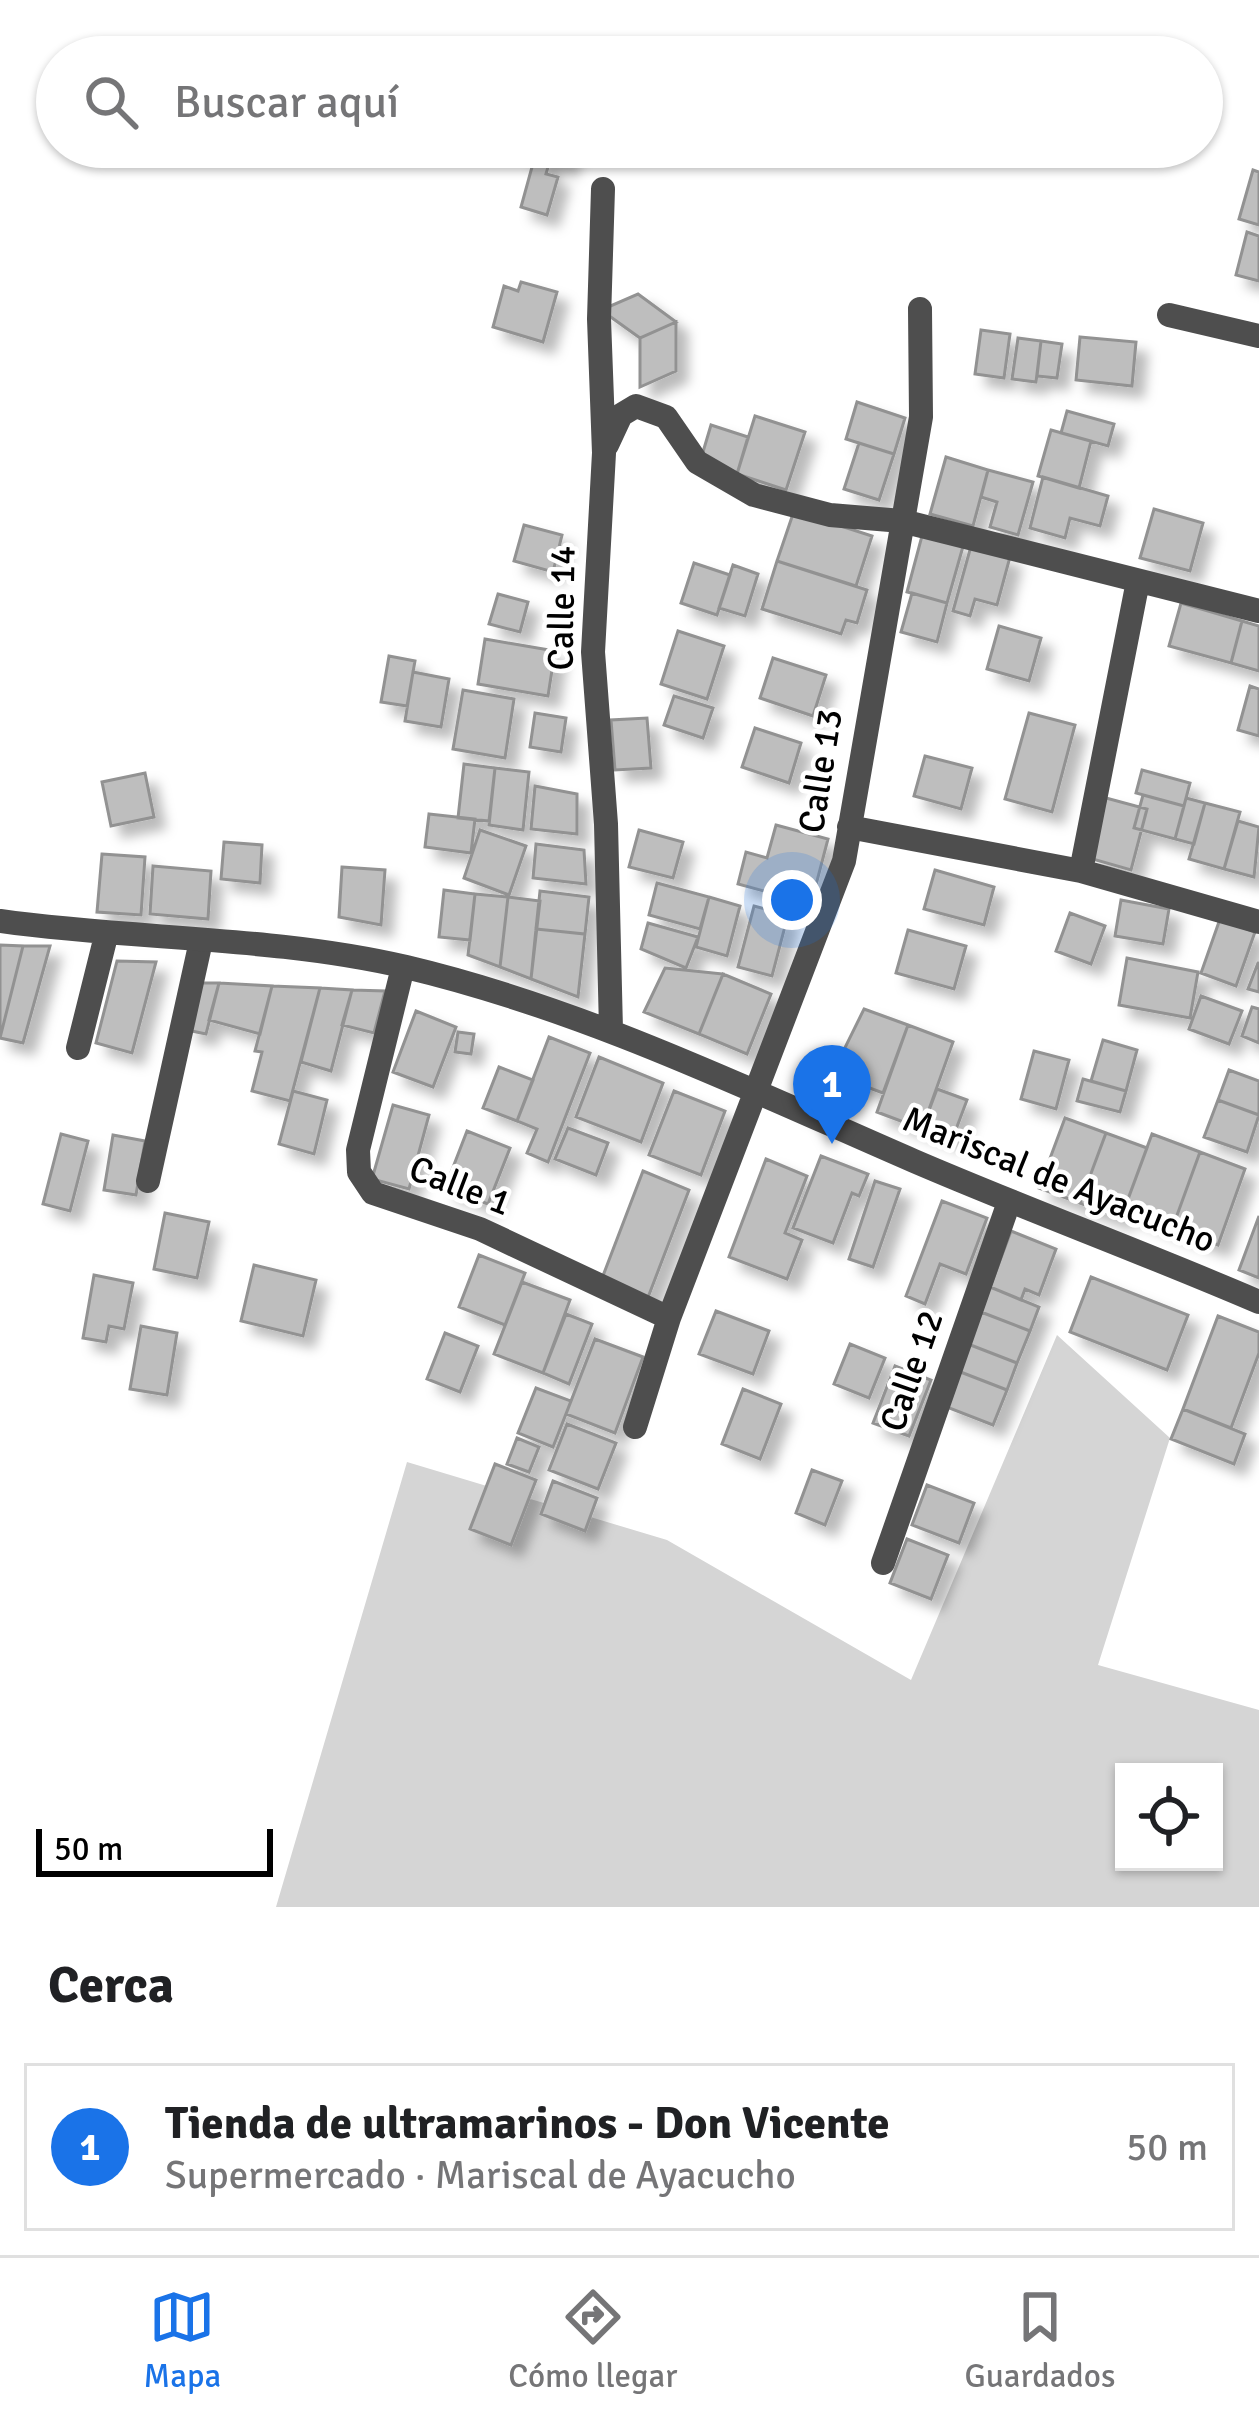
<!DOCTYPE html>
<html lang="es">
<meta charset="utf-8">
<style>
:root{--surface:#fff;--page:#f2f2f2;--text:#202124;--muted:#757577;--line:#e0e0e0;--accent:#1a73e8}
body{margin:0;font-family:Signika,sans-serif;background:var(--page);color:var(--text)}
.controls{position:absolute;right:36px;bottom:36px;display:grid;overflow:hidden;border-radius:0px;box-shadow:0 3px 9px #0004}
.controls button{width:108px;height:108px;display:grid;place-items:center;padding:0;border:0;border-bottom:3px solid var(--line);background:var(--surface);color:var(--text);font:60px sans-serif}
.scale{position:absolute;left:36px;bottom:30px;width:237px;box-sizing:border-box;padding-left:12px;border:6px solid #000;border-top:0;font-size:33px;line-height:42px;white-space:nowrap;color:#000;-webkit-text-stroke:9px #fff;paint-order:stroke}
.you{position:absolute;left:792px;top:900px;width:42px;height:42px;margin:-30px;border:9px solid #fff;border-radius:50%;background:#1a73e8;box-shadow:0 0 0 18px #1a73e833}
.badge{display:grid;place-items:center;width:78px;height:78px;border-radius:50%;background:var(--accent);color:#fff;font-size:39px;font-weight:700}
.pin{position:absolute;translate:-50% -99px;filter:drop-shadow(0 3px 6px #0008)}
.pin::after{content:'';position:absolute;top:63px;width:42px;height:36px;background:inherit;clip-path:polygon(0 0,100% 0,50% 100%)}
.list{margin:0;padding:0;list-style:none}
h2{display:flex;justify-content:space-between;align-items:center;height:156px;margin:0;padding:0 48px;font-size:51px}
h2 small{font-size:39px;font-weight:400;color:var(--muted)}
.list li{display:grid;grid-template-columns:78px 1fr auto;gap:36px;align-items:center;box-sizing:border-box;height:168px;margin:0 24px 24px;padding:0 24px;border:3px solid var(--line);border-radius:0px}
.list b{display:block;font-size:45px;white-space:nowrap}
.list p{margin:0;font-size:39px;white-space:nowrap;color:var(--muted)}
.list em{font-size:39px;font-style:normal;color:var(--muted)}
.icon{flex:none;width:66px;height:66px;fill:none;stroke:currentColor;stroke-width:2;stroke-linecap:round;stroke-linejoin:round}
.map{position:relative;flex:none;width:1259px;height:1907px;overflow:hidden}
.search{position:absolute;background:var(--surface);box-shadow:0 3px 9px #0004;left:36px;right:36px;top:36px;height:132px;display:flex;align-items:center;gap:30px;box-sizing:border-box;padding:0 42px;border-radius:66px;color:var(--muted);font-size:45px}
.sheet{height:348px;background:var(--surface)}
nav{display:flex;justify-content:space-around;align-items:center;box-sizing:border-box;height:168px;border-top:3px solid var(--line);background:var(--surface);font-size:33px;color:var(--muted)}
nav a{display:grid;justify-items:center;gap:6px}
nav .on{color:var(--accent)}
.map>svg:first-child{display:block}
.green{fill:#d5d5d5;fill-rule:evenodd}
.building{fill:#bebebe;stroke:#929292;stroke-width:3;filter:url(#shadow)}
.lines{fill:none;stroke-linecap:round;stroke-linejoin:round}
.pedestrian{stroke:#4e4e4e;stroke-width:24}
.minor{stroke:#4e4e4e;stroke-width:24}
.labels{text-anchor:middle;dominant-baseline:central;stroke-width:9;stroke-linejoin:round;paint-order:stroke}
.street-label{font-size:36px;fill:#000;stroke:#fff}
</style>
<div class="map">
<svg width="1259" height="1907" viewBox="0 0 1259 1907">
<defs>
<filter id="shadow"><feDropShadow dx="11" dy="11" stdDeviation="6" flood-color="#0004"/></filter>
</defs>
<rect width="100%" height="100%" fill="#fff"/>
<!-- green -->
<path class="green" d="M1057,1335L1170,1438L1098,1665L1259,1710V1907H276L407,1462L667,1540L911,1680ZM1124,1772H1214V1862H1124Z"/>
<!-- building -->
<path class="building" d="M523,147H570L566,165L521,152Z
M535,156L550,160L546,174L558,177L547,215L521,207Z
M1253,170L1259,172V225L1239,219Z
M1247,232L1259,236V281L1236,275Z
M521,282L557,292L543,342L493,327L504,286L518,291Z
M638,294L676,322L640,338L601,310Z
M676,322V371L640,387V338Z
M981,330L1010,334L1004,378L975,374Z
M1080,337L1136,342L1132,386L1076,380Z
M1018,338L1041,341L1036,382L1012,379Z
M1041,341L1062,344L1057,378L1037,376Z
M857,402L905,418L894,454L846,439Z
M1067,411L1114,424L1108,446L1061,433Z
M755,416L805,432L786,490L737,474Z
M711,425L748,437L737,474L700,462Z
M1051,430L1091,441L1079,488L1038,476Z
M859,443L894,454L879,500L844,489Z
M946,457L988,470L973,526L930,514Z
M988,470L1033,482L1018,535L990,527L997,502L981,497Z
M1043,477L1108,496L1100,526L1070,518L1065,538L1030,528Z
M1154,509L1203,523L1190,571L1140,558Z
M794,511L872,536L856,586L777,561Z
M524,525L562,535L553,572L514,561Z
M923,532L964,543L947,603L907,592Z
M971,546L1010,557L997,605L975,599L970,616L953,611Z
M777,561L867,590L857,623L846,620L841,634L762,609Z
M694,563L730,575L717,615L681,603Z
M733,565L758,574L745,616L719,608Z
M912,593L947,603L937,642L901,632Z
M498,594L528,602L520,632L489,624Z
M1181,603L1242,621L1231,663L1169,646Z
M1242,621L1259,626V671L1231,663Z
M999,626L1041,638L1029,681L987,669Z
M678,631L724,646L707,699L661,684Z
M485,639L555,651L548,696L478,684Z
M389,656L415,661L407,706L381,702Z
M773,658L826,675L813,716L760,698Z
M413,672L449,679L441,727L405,721Z
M1250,686L1259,689V736L1238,730Z
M463,690L514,699L505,758L453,749Z
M674,696L713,708L703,738L664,725Z
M535,713L566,718L561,752L530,747Z
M1029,713L1075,725L1052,812L1005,799Z
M647,718L651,768L615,770L611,720Z
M755,728L801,743L789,783L742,767Z
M925,756L972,768L961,809L914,796Z
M464,764L495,768L489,821L458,818Z
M495,768L529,772L523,830L489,825Z
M1142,770L1190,783L1184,806L1136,793Z
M145,773L154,817L111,826L102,782Z
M535,786L577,794V834L531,829Z
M1143,795L1184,806L1175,839L1134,828Z
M1106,798L1147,809L1131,870L1089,858Z
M1186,798L1205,803L1194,844L1175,839Z
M1205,803L1240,812L1224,869L1189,859Z
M429,814L475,819L471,853L425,847Z
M1238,821L1259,827L1254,877L1224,869Z
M776,825L828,839L811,904L738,884L746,852L767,858Z
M480,830L526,846L509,895L464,878Z
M639,830L683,842L673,878L629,867Z
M224,842L262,845L260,883L221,879Z
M536,844L584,850L586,884L533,878Z
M102,854L145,857L141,915L97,912Z
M153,866L211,871L208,919L150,914Z
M342,867L385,870L381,925L339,917Z
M935,870L994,887L984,925L924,909Z
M657,883L709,897L700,929L649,915Z
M444,890L475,894L470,940L439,937Z
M540,891L589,897L585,934L536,929Z
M475,894L508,897L500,967L468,955Z
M508,897L540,901L531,979L500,967Z
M709,897L740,906L727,956L696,947Z
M1121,900L1169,909L1163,944L1115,936Z
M754,906L788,915L772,976L738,967Z
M1070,913L1105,926L1091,964L1056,951Z
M1220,919L1255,932L1236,986L1201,973Z
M648,923L698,937L686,968L641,949Z
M536,929L585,934L578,997L531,979Z
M908,930L966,946L954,989L896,973Z
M0,945L23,946L0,1038Z
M23,946H50L23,1043L0,1038Z
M1127,958L1198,972L1190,1018L1119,1005Z
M117,961L156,962L132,1053L96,1043Z
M1258,963H1259V992L1248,989Z
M665,968L723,974L699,1034L644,1012Z
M723,974L771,994L747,1054L699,1034Z
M197,983H219L206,1034L187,1030Z
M219,983L272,986L260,1034L209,1020Z
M272,986L320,988L290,1101L252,1091L262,1052L255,1051Z
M320,988L352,990L331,1071L301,1062Z
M352,990L385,991L374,1033L342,1025Z
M1201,996L1242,1011L1229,1044L1189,1029Z
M1252,1007L1259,1009V1043L1242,1036Z
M864,1009L908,1025L883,1093L832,1074Z
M416,1011L456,1027L433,1087L393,1072Z
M908,1025L953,1042L922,1129L877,1112Z
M458,1032L474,1034L471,1054L455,1052Z
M549,1037L590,1053L548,1162L527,1153L537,1129L517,1121Z
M1103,1040L1137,1050L1126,1091L1091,1081Z
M1034,1051L1069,1060L1056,1109L1021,1099Z
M599,1057L663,1083L641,1142L576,1117Z
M499,1067L533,1080L517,1121L483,1108Z
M1229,1070L1259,1081V1115L1218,1100Z
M1083,1079L1126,1091L1120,1112L1077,1101Z
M937,1089L967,1100L952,1140L922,1129Z
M293,1091L327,1100L314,1154L279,1144Z
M674,1091L725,1111L701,1175L649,1155Z
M1218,1100L1259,1115L1247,1152L1204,1137Z
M393,1105L429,1115L409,1189L372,1179Z
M1065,1118L1106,1133L1080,1203L1039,1188Z
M568,1128L608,1143L596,1175L555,1159Z
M467,1131L510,1148L488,1204L445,1188Z
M1106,1133L1147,1148L1121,1218L1080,1203Z
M61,1134L88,1141L70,1211L43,1204Z
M1152,1134L1200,1152L1172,1229L1124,1210Z
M113,1135L145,1141L136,1195L104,1190Z
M1200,1152L1245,1169L1218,1245L1172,1229Z
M821,1156L868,1174L859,1196L852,1193L833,1243L793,1228Z
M766,1159L807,1176L785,1233L802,1240L787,1279L729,1257Z
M643,1171L689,1190L647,1300L601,1281Z
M875,1181L900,1189L873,1267L849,1259Z
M942,1201L987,1218L966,1274L940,1264L925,1304L906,1296Z
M165,1213L209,1222L197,1278L154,1269Z
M1259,1216V1278L1239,1270Z
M1011,1231L1056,1249L1039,1295L1025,1289L1021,1300L990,1287Z
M479,1255L525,1273L505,1325L459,1307Z
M254,1265L316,1280L303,1336L241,1321Z
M94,1275L133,1283L124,1329L109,1326L106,1342L83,1338Z
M1091,1277L1188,1315L1167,1370L1070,1332Z
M522,1282L570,1300L543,1373L494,1354Z
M990,1287L1039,1307L1030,1331L981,1312Z
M716,1311L769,1331L753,1374L699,1354Z
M981,1312L1030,1331L1017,1363L968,1344Z
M566,1314L592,1324L569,1384L543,1373Z
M1218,1316L1259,1332V1353L1231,1428L1183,1409Z
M141,1326L177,1333L167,1395L130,1389Z
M445,1333L478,1346L460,1392L427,1379Z
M595,1339L643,1357L615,1433L566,1414Z
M850,1344L885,1358L869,1398L834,1384Z
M968,1344L1017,1363L1007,1390L958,1371Z
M895,1366L931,1380L909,1436L873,1423Z
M958,1371L1007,1390L993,1425L944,1406Z
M536,1388L571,1401L553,1447L518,1433Z
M743,1389L781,1404L760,1459L722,1444Z
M1183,1409L1245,1434L1234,1464L1171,1439Z
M567,1424L616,1443L598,1489L549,1470Z
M517,1438L539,1447L529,1472L507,1464Z
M495,1464L536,1480L511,1545L470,1529Z
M812,1470L842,1481L825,1525L796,1513Z
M553,1481L597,1498L585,1531L541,1514Z
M927,1485L974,1503L959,1543L912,1525Z
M907,1539L948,1555L931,1599L890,1583Z"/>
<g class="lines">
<!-- pedestrian -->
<path class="pedestrian" d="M148,1181L201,941"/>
<!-- minor -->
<path class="minor" d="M603,189L599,319L604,453L593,652L606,824L611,1030
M1169,315L1259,336
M607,445L621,415L636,406L666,417L697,462L754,495L830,515L902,521L1259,611
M849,827L1081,871L1259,922
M1081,871L1138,581
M0,921C134,940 273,936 406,967C583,1009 748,1089 914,1161C1028,1210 1145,1253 1259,1302
M403,967L358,1150L359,1172L373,1193L480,1229L669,1318
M78,1048L106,936
M635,1427L669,1318L844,861L921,417L920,309
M883,1563L1009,1202"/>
</g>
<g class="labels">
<!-- street labels -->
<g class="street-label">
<text transform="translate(562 608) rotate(-89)">Calle 14</text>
<text transform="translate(821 771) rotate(-81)">Calle 13</text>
<text transform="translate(1059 1180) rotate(22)">Mariscal de Ayacucho</text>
<text transform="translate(460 1186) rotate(21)">Calle 1</text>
<text transform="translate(912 1371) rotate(-71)">Calle 12</text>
</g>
</g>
</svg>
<div class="controls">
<button><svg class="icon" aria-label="locate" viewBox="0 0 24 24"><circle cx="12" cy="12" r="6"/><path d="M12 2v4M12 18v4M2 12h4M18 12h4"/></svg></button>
</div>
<div class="scale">50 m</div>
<div class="you"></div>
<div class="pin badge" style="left:832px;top:1144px">1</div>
<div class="search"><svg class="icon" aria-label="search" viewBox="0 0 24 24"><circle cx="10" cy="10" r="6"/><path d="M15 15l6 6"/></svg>Buscar aquí</div>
</div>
<section class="sheet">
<h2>Cerca<small></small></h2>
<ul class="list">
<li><span class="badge">1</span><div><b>Tienda de ultramarinos - Don Vicente</b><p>Supermercado · Mariscal de Ayacucho</p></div><em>50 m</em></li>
</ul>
</section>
<nav>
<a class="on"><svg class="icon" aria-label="map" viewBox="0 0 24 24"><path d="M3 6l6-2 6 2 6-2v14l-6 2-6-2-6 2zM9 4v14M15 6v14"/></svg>Mapa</a>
<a><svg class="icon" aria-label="directions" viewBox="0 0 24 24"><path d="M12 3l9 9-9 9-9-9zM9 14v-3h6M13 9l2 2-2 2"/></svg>Cómo llegar</a>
<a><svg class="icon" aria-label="saved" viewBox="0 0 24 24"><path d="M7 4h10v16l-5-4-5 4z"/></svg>Guardados</a>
</nav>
